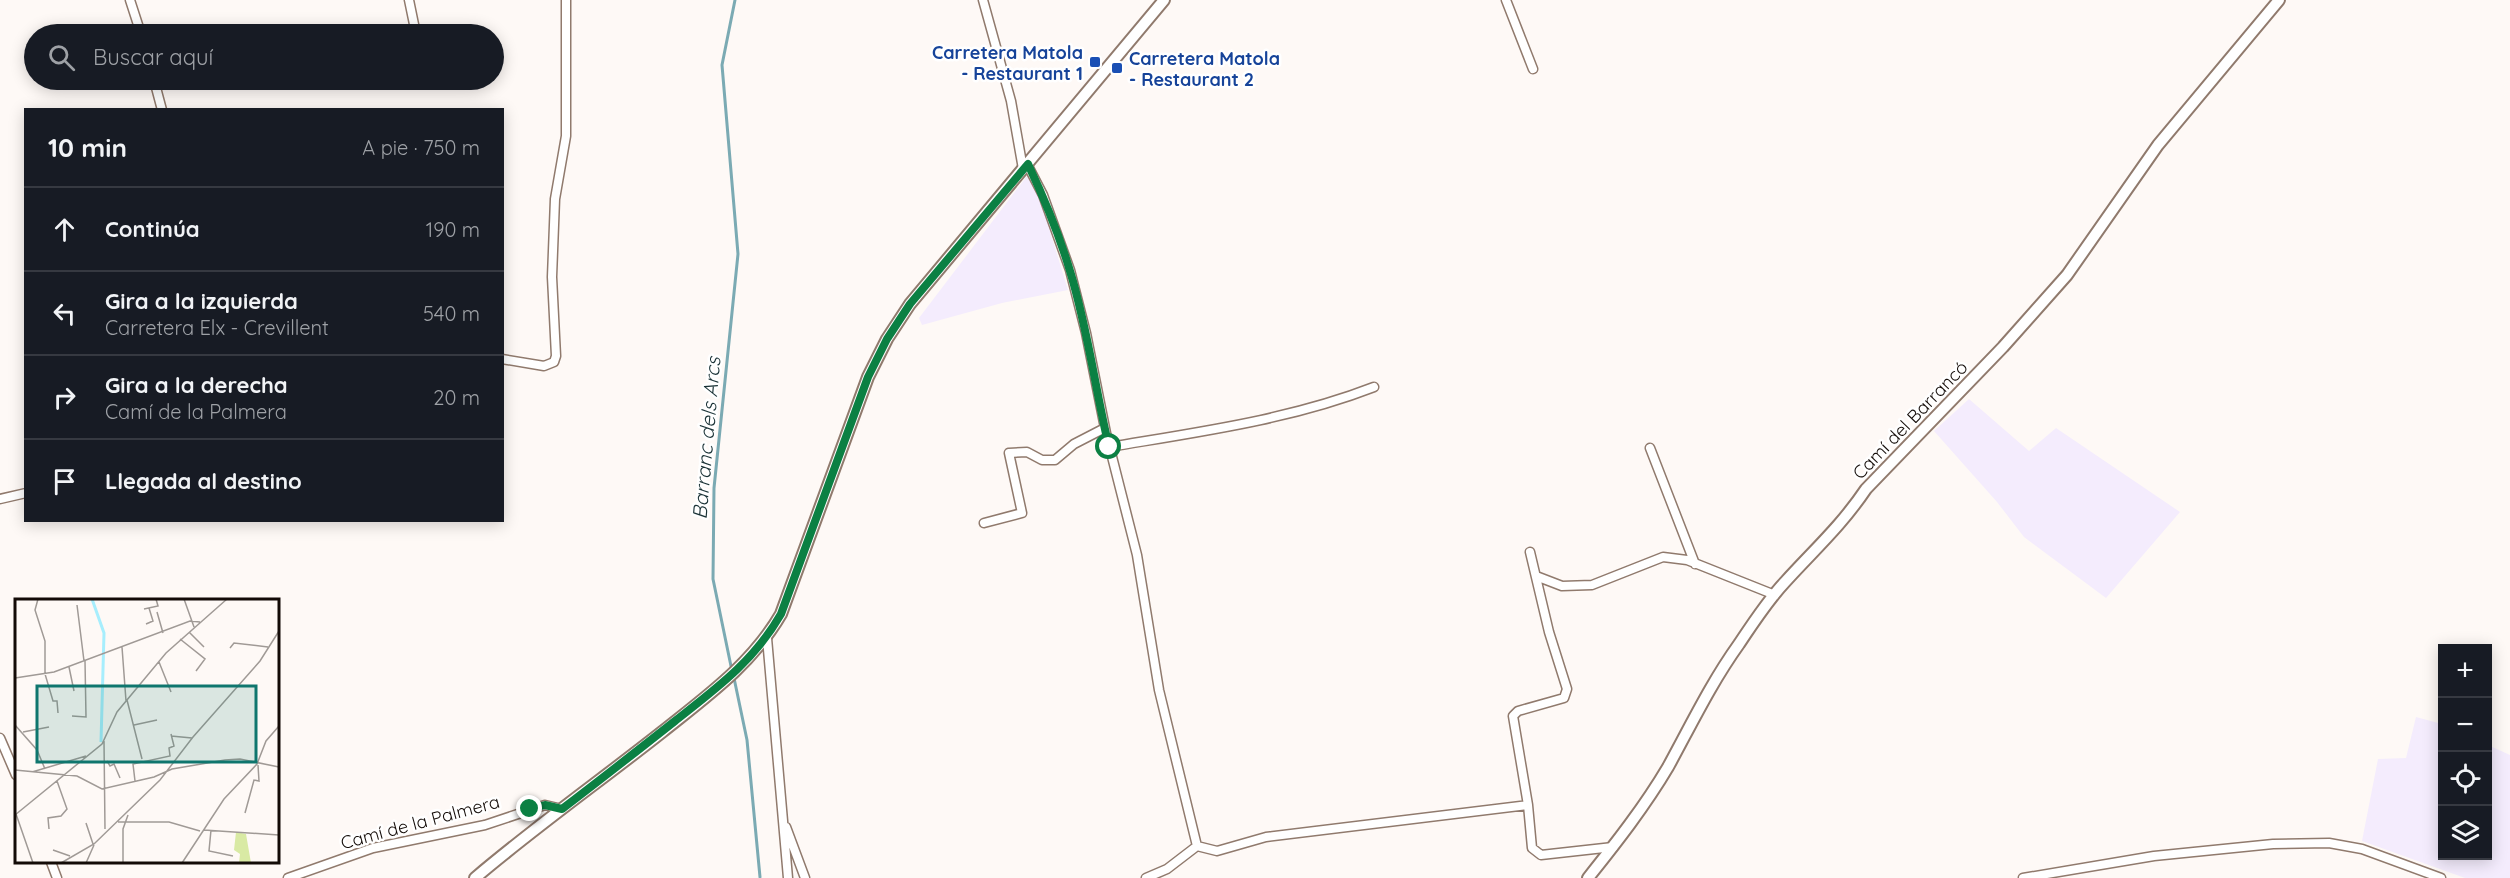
<!DOCTYPE html>
<html lang="es">
<meta charset="utf-8">
<style>
:root{--surface:#171b24;--page:#20242c;--text:#f1f3f6;--muted:#9ea1a6;--line:#363941}
body{margin:0;font-family:Quicksand,sans-serif;background:var(--page);color:var(--text)}
.controls{position:absolute;right:18px;bottom:18px;display:grid;overflow:hidden;border-radius:0px;box-shadow:0 3px 15px #0003}
.controls button{width:54px;height:54px;display:grid;place-items:center;padding:0;border:0;border-bottom:2px solid var(--line);background:var(--surface);color:var(--text);font:30px sans-serif}
.stop{position:absolute;width:18px;height:18px;margin:-14px;border:4px solid #0b8043;border-radius:50%;background:#fff}
.stop.end{background:#0b8043;border-color:#fff;box-shadow:0 2px 6px #0008}
.list{margin:0;padding:0;list-style:none}
h2{display:flex;justify-content:space-between;align-items:center;height:78px;margin:0;padding:0 24px;font-size:26px}
h2 small{font-size:20px;font-weight:400;color:var(--muted)}
.list li{display:grid;grid-template-columns:39px 1fr auto;gap:18px;align-items:center;box-sizing:border-box;height:84px;padding:0 24px;border-top:2px solid var(--line)}
.list b{display:block;font-size:22px;white-space:nowrap}
.list p{margin:0;font-size:20px;white-space:nowrap;color:var(--muted)}
.list em{font-size:20px;font-style:normal;color:var(--muted)}
.icon{flex:none;width:33px;height:33px;fill:none;stroke:currentColor;stroke-width:2;stroke-linecap:round;stroke-linejoin:round}
.map{position:relative;flex:none;width:2510px;height:878px;overflow:hidden}
.search{position:absolute;background:var(--surface);box-shadow:0 3px 15px #0003;left:24px;top:24px;width:480px;height:66px;display:flex;align-items:center;gap:15px;box-sizing:border-box;padding:0 21px;border-radius:33px;color:var(--muted);font-size:22px}
.panel{position:absolute;background:var(--surface);box-shadow:0 3px 15px #0003;left:24px;top:108px;width:480px;height:414px;border-radius:0px}
.map>svg:first-child{display:block}
.industrial{fill:#f4ecfd}
.lines{fill:none;stroke-linecap:round;stroke-linejoin:round}
.stream{stroke:#7baab3;stroke-width:3}
.minor-casing{stroke:#907a6d;stroke-width:11}
.tertiary-casing{stroke:#907a6d;stroke-width:14}
.minor{stroke:#fff;stroke-width:8}
.tertiary{stroke:#fff;stroke-width:10}
.route{stroke:#0b8043;stroke-width:8}
.transit-dot{fill:#1a4fb4;stroke:#fff;stroke-width:2}
.labels{text-anchor:middle;dominant-baseline:central;stroke-width:5;stroke-linejoin:round;paint-order:stroke}
.transit-label{font-size:18px;font-weight:bold;fill:#164399;stroke:#fff;text-anchor:end}
.street-label{font-size:18px;fill:#130b07;stroke:#fff}
.water-label{font-size:20px;font-style:italic;fill:#193135;stroke:#fff}
.inset-river{fill:none;stroke:#a7eefd;stroke-width:3}
.inset-road{fill:none;stroke:#a09a96;stroke-width:1.5}
.view{fill:#0f766e;fill-opacity:0.15;stroke:#0f766e;stroke-width:3}
.inset-edge{fill:none;stroke:#130b07;stroke-width:3}
</style>
<div class="map">
<svg width="2510" height="878" viewBox="0 0 2510 878">
<rect width="100%" height="100%" fill="#fef9f6"/>
<!-- industrial -->
<path class="industrial" d="M1027,176L1040,199L1068,290L1002,303L922,325L919,318Z
M1969,399L2029,451L2056,428L2180,512L2106,598L2024,537L1997,502L1934,431Z
M2416,717L2442,724V856H2488V745L2510,755V878H2465L2362,841L2378,759L2406,758Z"/>
<g class="lines">
<!-- stream -->
<path class="stream" d="M732,671L713,579L714,488L738,254L722,65L735,0
M734,678L747,740L760,877"/>
<defs>
<path id="minor" d="M130,0L141,34
M409,0L416,34
M983,0L1011,101L1023,169
M1506,0L1533,69
M154,80L162,110
M1027,164L1043,195L1070,270L1086,333L1106,433L1137,555L1159,690L1197,846
M502,359L544,366L554,362L556,356L552,277L555,199L566,136V0
M1109,447C1198,432 1289,420 1374,387
M1650,448L1695,564
M0,499L26,493
M984,523L1022,513L1009,453L1027,452L1042,460H1055L1074,444L1105,428
M1536,576L1562,586L1592,585L1663,557L1687,560L1775,595
M767,638L788,878
M0,738L16,775
M1528,805L1532,848L1541,855L1613,847
M786,827L805,878
M1197,846L1217,851L1266,837L1528,805L1513,716L1518,711L1564,698L1567,689L1549,632L1530,552
M51,862L57,878
M288,878L373,848L485,825L545,805L562,809
M1146,878L1167,869L1197,846
M2023,878L2154,856L2273,844L2329,843L2362,849L2441,878"/>
<path id="tertiary" d="M475,878C535,827 600,781 662,732C707,696 752,664 781,614L868,377L887,339L910,304L1164,0
M1588,878C1616,843 1645,806 1668,767C1691,725 1711,683 1739,644C1753,623 1768,600 1785,582C1815,549 1841,526 1866,489L2003,347L2067,275L2158,145L2279,0"/>
</defs>
<!-- minor casing -->
<use href="#minor" class="minor-casing"/>
<!-- tertiary casing -->
<use href="#tertiary" class="tertiary-casing"/>
<!-- minor -->
<use href="#minor" class="minor"/>
<!-- tertiary -->
<use href="#tertiary" class="tertiary"/>
</g>
<g class="lines">
<!-- route -->
<path class="route" d="M530,809L545,805L562,809C600,780 637,751 675,721C717,688 754,661 781,614L868,377L887,339L910,304L1028,164C1044,198 1059,234 1070,271C1088,329 1095,389 1109,447"/>
</g>
<!-- markers -->
<g class="transit-dot">
<rect x="1089" y="56" width="12" height="12" rx="3"/>
<rect x="1111" y="62" width="12" height="12" rx="3"/>
</g>
<g class="labels">
<!-- transit labels -->
<g class="transit-label">
<text x="1083" y="52">Carretera Matola<tspan x="1083" dy="21">- Restaurant 1</tspan></text>
<text x="1129" y="58" text-anchor="start">Carretera Matola<tspan x="1129" dy="21">- Restaurant 2</tspan></text>
</g>
<!-- street labels -->
<g class="street-label">
<text transform="translate(1910 420) rotate(-46)">Camí del Barrancó</text>
<text transform="translate(420 822) rotate(-15)">Camí de la Palmera</text>
</g>
<!-- water labels -->
<g class="water-label">
<text transform="translate(706 438) rotate(-85)">Barranc dels Arcs</text>
</g>
</g>
<!-- overview -->
<g transform="translate(15 599)">
<rect width="264" height="264" fill="#fef9f6"/>
<path d="M221,233L231,235L236,264H224L225,255L219,251Z" fill="#d9eaa4"/>
<path class="inset-river" d="M77,0L89,34L86,143"/>
<path class="inset-road" d="M23,0L20,11L30,42V75L38,102H42L43,114M169,0L179,28M62,6L69,62M129,10L143,7L141,0M142,13L148,34M131,25L138,22L134,9M174,33L189,48M165,40L190,60L181,72M107,48L111,102M215,49L219,44L253,48M144,63L156,93M54,68L59,92M0,79L39,73L175,22L185,23M112,101L127,160M57,117L71,118L70,62M0,126L22,151L30,170M119,126L142,121M8,133L34,128M156,137L177,139M89,142L90,230M92,162L95,167L99,165L105,179M0,171L62,177L87,190L139,178L157,170L210,161L225,160L264,168M17,173L71,157M120,182L118,165L155,157L154,149L159,147L156,135M230,214L239,181L244,182L243,166M1,215L18,264M0,216L87,145L102,113L151,54L212,0M103,223H154L185,232M71,224L78,245M34,230L33,219L46,217L52,210L42,182M189,231L264,236M196,231L194,252L218,257M38,251L55,257M46,264L79,245L145,181L178,138L245,62L264,32M71,264L79,246M108,264V230L113,216M167,264L209,200L242,165L251,142L264,127"/>
<path class="view" d="M22,87H241V163H22Z"/>
<rect width="264" height="264" class="inset-edge"/>
</g>
</svg>
<div class="controls">
<button>+</button>
<button>−</button>
<button><svg class="icon" aria-label="locate" viewBox="0 0 24 24"><circle cx="12" cy="12" r="6"/><path d="M12 2v4M12 18v4M2 12h4M18 12h4"/></svg></button>
<button><svg class="icon" aria-label="layers" viewBox="0 0 24 24"><path d="M12 4l9 5-9 5-9-5zM3 14l9 5 9-5"/></svg></button>
</div>
<div class="stop" style="left:1109px;top:447px"></div>
<div class="stop end" style="left:530px;top:809px"></div>
<div class="search"><svg class="icon" aria-label="search" viewBox="0 0 24 24"><circle cx="10" cy="10" r="6"/><path d="M15 15l6 6"/></svg>Buscar aquí</div>
<section class="panel">
<h2>10 min<small>A pie · 750 m</small></h2>
<ul class="list">
<li><svg class="icon" aria-label="ahead" viewBox="0 0 24 24"><path d="M12 20V5M6 11l6-6 6 6"/></svg><div><b>Continúa</b></div><em>190 m</em></li>
<li><svg class="icon" aria-label="left" viewBox="0 0 24 24"><path d="M17 20v-9H6M10 6l-5 5 5 5"/></svg><div><b>Gira a la izquierda</b><p>Carretera Elx - Crevillent</p></div><em>540 m</em></li>
<li><svg class="icon" aria-label="right" viewBox="0 0 24 24"><path d="M7 20v-9h11M14 6l5 5-5 5"/></svg><div><b>Gira a la derecha</b><p>Camí de la Palmera</p></div><em>20 m</em></li>
<li><svg class="icon" aria-label="arrive" viewBox="0 0 24 24"><path d="M6 21V4h12l-3 4 3 4H6"/></svg><div><b>Llegada al destino</b></div></li>
</ul>
</section>
</div>
